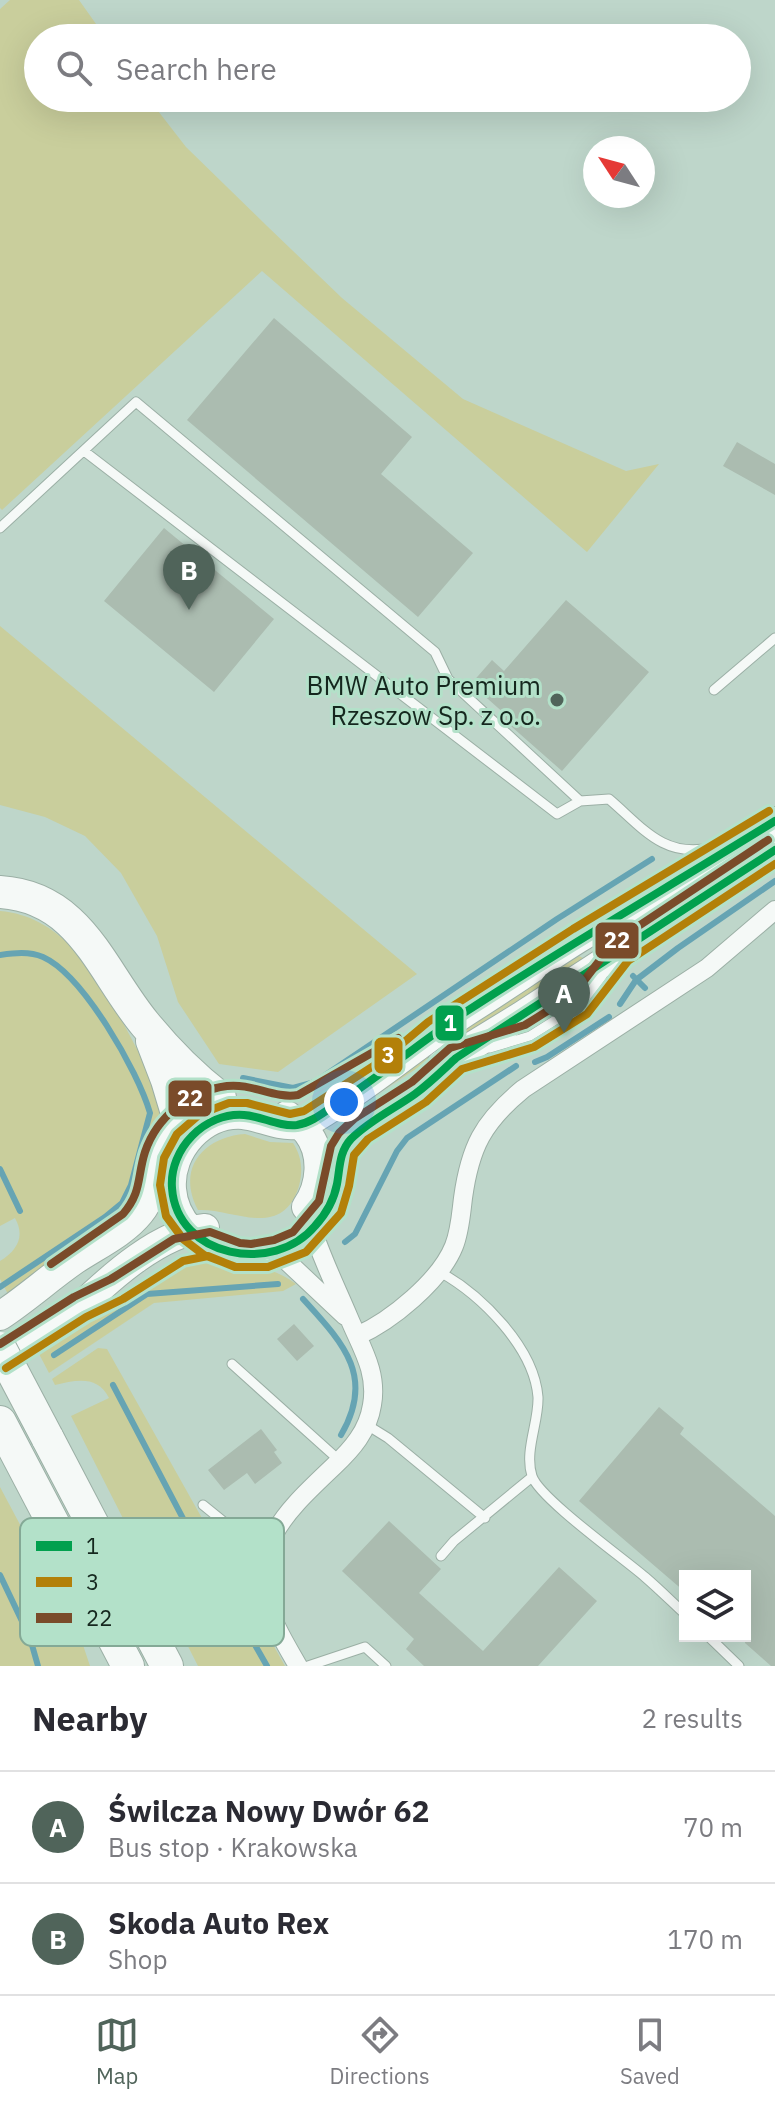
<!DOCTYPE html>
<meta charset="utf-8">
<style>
:root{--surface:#fff;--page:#f2f2f3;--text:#2b2b33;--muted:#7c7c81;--line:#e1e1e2;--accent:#50645a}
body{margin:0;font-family:"IBM Plex Sans",sans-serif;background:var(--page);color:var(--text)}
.controls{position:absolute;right:24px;bottom:24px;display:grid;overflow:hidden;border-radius:0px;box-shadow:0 8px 32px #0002}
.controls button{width:72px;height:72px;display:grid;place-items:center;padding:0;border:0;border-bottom:2px solid var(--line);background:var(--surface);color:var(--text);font:40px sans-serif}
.compass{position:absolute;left:583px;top:136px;width:72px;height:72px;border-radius:50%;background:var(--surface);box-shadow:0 8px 32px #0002;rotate:306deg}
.you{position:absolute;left:344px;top:1102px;width:28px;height:28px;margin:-20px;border:6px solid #fff;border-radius:50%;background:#1a73e8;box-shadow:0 0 0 12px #1a73e833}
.badge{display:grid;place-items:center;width:52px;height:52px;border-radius:50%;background:var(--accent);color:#fff;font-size:26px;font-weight:700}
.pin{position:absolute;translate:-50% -66px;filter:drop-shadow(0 2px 4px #0008)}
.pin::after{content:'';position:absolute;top:42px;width:28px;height:24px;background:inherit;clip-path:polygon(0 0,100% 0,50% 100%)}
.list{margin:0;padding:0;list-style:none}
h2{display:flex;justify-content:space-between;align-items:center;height:104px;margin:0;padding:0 32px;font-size:34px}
h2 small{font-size:26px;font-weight:400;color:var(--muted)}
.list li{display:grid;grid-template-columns:52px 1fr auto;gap:24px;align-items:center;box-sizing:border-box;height:112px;padding:0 32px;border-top:2px solid var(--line)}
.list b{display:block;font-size:30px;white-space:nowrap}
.list p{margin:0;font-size:26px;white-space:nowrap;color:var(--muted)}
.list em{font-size:26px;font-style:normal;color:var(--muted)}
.icon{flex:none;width:44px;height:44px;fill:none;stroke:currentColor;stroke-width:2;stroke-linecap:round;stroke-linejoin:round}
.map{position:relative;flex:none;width:775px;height:1666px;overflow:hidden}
.search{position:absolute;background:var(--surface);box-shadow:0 8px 32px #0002;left:24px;right:24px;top:24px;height:88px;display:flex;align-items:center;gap:20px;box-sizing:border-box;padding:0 28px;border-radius:44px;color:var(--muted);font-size:30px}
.sheet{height:328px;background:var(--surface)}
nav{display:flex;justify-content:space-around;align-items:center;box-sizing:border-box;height:112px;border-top:2px solid var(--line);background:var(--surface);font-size:22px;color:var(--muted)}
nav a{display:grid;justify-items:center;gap:4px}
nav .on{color:var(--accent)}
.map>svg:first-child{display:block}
.green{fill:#c9ce9c}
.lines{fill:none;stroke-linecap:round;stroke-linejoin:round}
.stream{stroke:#66a4b3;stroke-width:6}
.building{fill:#abbcb0}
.lane-casing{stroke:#9bafa5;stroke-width:11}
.street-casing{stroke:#9bafa5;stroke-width:20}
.primary-casing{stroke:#9bafa5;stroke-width:30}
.highway-casing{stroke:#9bafa5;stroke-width:34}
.lane{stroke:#f5f9f7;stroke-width:9}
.street{stroke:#f5f9f7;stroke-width:18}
.primary{stroke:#f5f9f7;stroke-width:28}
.highway{stroke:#f5f9f7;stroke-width:32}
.highway-bridge-casing{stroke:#9bafa5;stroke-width:34;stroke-linecap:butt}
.highway-bridge{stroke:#f5f9f7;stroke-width:32}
.bus-1-casing{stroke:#b3e1c9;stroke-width:14}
.bus-2-casing{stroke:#b3e1c9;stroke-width:14}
.bus-3-casing{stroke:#b3e1c9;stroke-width:14}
.bus-1{stroke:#01a04e;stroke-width:8}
.bus-2{stroke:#b38009;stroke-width:8}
.bus-3{stroke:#7a4b2a;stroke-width:8}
.poi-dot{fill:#50645a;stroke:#b3e1c9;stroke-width:3}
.labels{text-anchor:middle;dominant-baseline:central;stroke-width:6;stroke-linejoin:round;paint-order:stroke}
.poi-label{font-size:26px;fill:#15271e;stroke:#b3e1c9;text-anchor:end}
.key{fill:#b3e1c9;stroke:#84a996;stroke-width:2}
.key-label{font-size:22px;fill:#15271e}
.line-badge{stroke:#b3e1c9;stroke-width:3}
.badge-label{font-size:22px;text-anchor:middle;font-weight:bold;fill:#fff}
</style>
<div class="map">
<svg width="775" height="1666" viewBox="0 0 775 1666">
<rect width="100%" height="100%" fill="#bed6ca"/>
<!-- green -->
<path class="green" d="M10,0H79L106,38H38V98H148L186,147L267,226L342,298L463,399L626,471L659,464L587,552L262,271L2,510L0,508V9Z
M0,626L417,974L278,1072L219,1064L178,1002L157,936L121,873L85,836L45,817L0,805Z
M0,911C73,917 108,995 139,1053C146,1066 163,1087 163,1102C162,1122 147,1134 143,1153C138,1170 137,1189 134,1207L8,1294L0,1279V1261C18,1250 25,1236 15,1218L0,1226Z
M579,956L583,958L581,961L321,1131L317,1126Z
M245,1134L270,1142L293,1143C302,1157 303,1171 299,1186C282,1241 233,1208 198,1210C176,1169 203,1137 245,1134Z
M195,1257C228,1261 269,1263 296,1284L283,1291L154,1303L49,1373L38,1352L170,1265Z
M98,1348L107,1349L285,1666H198L71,1416L109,1398C98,1375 76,1380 55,1385L52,1379Z
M0,1487L81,1639L90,1666H0Z"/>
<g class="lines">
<!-- stream -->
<path class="stream" d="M0,955C14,953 29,951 43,957C83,975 138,1071 150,1113
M633,976L645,988
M620,1004L636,980L678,948L775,881
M535,1062L547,1057L609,1017
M243,1078L293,1088L315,1082L557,919L652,859
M0,1169L20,1211
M345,1242L355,1234L397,1151L407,1138L516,1066
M0,1287L105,1217L122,1203L131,1185L150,1113
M303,1299C342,1342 376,1376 341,1435
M54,1355L147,1294L278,1284
M113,1385L188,1528L267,1666
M0,1575L30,1638L38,1666"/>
</g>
<!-- building -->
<path class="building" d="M274,318L412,437L381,474L473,553L418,617L187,420Z
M737,442L775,464V495L723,466Z
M164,528L274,619L214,692L104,601Z
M566,600L649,672L562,771L504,720L506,715L471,684L492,660L504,671Z
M294,1324L314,1346L297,1361L277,1339Z
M659,1407L684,1428L680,1434L775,1516V1666H771L745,1643V1576H685V1592L579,1501Z
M261,1429L277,1450L274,1452L282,1463L255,1484L247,1473L224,1490L208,1470Z
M389,1521L441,1569L419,1593L483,1651L559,1567L597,1601L538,1666H424L406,1649L414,1639L342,1571Z"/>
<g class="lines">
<defs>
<path id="lane" d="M84,451L557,814L580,801
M0,528L136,402L435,652L448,679L580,801L609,799C642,827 663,858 710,848
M714,690L775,638
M490,1048L530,1036L581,1004L602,976
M440,1272C481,1295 534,1347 538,1397C539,1422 524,1451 532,1476C539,1498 623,1558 645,1577C659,1589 672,1602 685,1614
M232,1364L340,1461
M367,1425L388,1438L485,1518
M203,1505L266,1556
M441,1556L454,1541L532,1477
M708,1636L739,1666
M308,1666L365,1647L386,1666"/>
<path id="street" d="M277,1252L345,1316
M357,1336C391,1321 440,1281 454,1246C460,1231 461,1214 463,1198C470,1147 483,1122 523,1089L707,968L775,910
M298,1666C289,1650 279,1634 272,1617C244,1547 288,1510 334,1466C352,1449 368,1431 372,1405C378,1372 361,1347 349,1318C336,1287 320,1255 310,1222"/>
<path id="primary" d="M456,1058C443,1070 430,1084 415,1094C394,1109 369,1121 351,1139C338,1151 340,1168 337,1184C333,1203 324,1217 311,1231C269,1279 177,1253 172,1189C169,1150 203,1112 243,1115C261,1117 277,1127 296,1125C308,1124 318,1116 328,1110C377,1080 419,1043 466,1012C504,988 540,963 578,939C643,899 710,862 775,821
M441,1065L521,1016L775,850
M287,1115C294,1120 302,1126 307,1132C324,1154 321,1186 306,1207
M80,1307C112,1276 160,1233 205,1228
M0,1316C26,1299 49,1278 75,1260C96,1246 124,1233 140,1213C150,1201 152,1188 153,1173C157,1144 172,1123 196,1108
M0,1358L95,1300"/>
<path id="highway" d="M0,892C81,897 101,971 145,1024C167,1051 193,1077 220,1098
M152,1041L167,1080L179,1120
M0,1422L128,1666
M47,1437L167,1666"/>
</defs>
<!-- lane casing -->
<use href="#lane" class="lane-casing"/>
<!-- street casing -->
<use href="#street" class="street-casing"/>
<!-- primary casing -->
<use href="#primary" class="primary-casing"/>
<!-- highway casing -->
<use href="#highway" class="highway-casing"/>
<!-- lane -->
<use href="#lane" class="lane"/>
<!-- street -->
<use href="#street" class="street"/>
<!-- primary -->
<use href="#primary" class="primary"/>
<!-- highway -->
<use href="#highway" class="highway"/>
<defs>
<path id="highway-bridge" d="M0,1348L47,1437"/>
</defs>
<!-- highway-bridge casing -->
<use href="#highway-bridge" class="highway-bridge-casing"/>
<!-- highway-bridge -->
<use href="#highway-bridge" class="highway-bridge"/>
<defs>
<path id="bus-1" d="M775,821C672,885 568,945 467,1011C420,1042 377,1079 329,1109C319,1116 309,1123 297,1125C278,1127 262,1116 244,1115C205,1112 169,1149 172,1188C177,1258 274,1275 315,1226C326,1214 334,1200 337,1184C340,1168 339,1152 351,1139C370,1120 394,1109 415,1094C430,1083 443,1070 456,1058L775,850"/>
<path id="bus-2" d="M769,811L573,929L428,1022L384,1059L304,1111L290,1114L247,1103H229L200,1114L177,1134L164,1158L160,1185L166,1216L183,1239L204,1255L236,1267H268L306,1252L341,1213L349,1186L354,1155L368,1139L426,1102L462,1069L534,1047L587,1014L628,961L775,864
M6,1368L86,1317L123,1299L183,1261L208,1256L235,1267H258"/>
<path id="bus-3" d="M51,1264L123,1214C142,1192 137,1177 145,1152C157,1116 190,1091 227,1086C252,1083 274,1099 298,1095L398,1038
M0,1344L74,1297L111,1279L174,1239L210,1232L240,1243L251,1244L274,1240L293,1232L319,1201L331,1146L339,1133L354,1119L412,1082L450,1048L525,1025L573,995L613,943L768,840"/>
</defs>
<!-- bus-1 casing -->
<use href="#bus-1" class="bus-1-casing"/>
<!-- bus-2 casing -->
<use href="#bus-2" class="bus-2-casing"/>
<!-- bus-3 casing -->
<use href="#bus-3" class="bus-3-casing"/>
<!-- bus-1 -->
<use href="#bus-1" class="bus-1"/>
<!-- bus-2 -->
<use href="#bus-2" class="bus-2"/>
<!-- bus-3 -->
<use href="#bus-3" class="bus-3"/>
</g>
<!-- markers -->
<circle class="poi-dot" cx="557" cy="700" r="8"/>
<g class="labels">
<!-- poi labels -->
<g class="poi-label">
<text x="541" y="685">BMW Auto Premium<tspan x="541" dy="30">Rzeszow Sp. z o.o.</tspan></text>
</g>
</g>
<!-- legend -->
<rect x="20" y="1518" width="264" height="128" rx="12" class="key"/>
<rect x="36" y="1541" width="36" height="10" fill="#01a04e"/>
<rect x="36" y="1577" width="36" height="10" fill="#b38009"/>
<rect x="36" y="1613" width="36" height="10" fill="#7a4b2a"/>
<g class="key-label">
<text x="86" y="1554">1</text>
<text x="86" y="1590">3</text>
<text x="86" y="1626">22</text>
</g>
<g class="line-badge">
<rect x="594" y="921" width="46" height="39" rx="8" fill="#7a4b2a"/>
<rect x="434" y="1004" width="31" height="38" rx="8" fill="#01a04e"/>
<rect x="373" y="1036" width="31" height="39" rx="8" fill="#b38009"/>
<rect x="167" y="1079" width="46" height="39" rx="8" fill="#7a4b2a"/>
</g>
<g class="badge-label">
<text x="617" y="948">22</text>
<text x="450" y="1031">1</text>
<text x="388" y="1063">3</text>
<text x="190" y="1106">22</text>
</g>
</svg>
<div class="controls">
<button><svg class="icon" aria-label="layers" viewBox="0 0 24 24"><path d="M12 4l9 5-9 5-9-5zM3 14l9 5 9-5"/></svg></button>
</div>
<svg class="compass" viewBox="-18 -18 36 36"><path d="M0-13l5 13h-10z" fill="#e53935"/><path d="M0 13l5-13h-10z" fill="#7c7c81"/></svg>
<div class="you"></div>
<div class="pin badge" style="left:564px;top:1033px">A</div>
<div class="pin badge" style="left:189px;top:610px">B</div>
<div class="search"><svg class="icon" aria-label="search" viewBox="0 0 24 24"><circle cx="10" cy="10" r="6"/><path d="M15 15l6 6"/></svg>Search here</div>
</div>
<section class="sheet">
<h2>Nearby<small>2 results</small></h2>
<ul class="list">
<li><span class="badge">A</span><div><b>Świlcza Nowy Dwór 62</b><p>Bus stop · Krakowska</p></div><em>70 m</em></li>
<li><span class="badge">B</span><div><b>Skoda Auto Rex</b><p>Shop</p></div><em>170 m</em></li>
</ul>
</section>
<nav>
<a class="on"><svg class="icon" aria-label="map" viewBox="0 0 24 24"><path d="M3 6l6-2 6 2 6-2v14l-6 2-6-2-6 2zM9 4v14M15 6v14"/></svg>Map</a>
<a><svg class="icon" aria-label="directions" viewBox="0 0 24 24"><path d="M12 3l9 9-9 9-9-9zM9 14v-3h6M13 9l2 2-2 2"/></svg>Directions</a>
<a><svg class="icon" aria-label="saved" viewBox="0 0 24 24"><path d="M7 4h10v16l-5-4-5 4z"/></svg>Saved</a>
</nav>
